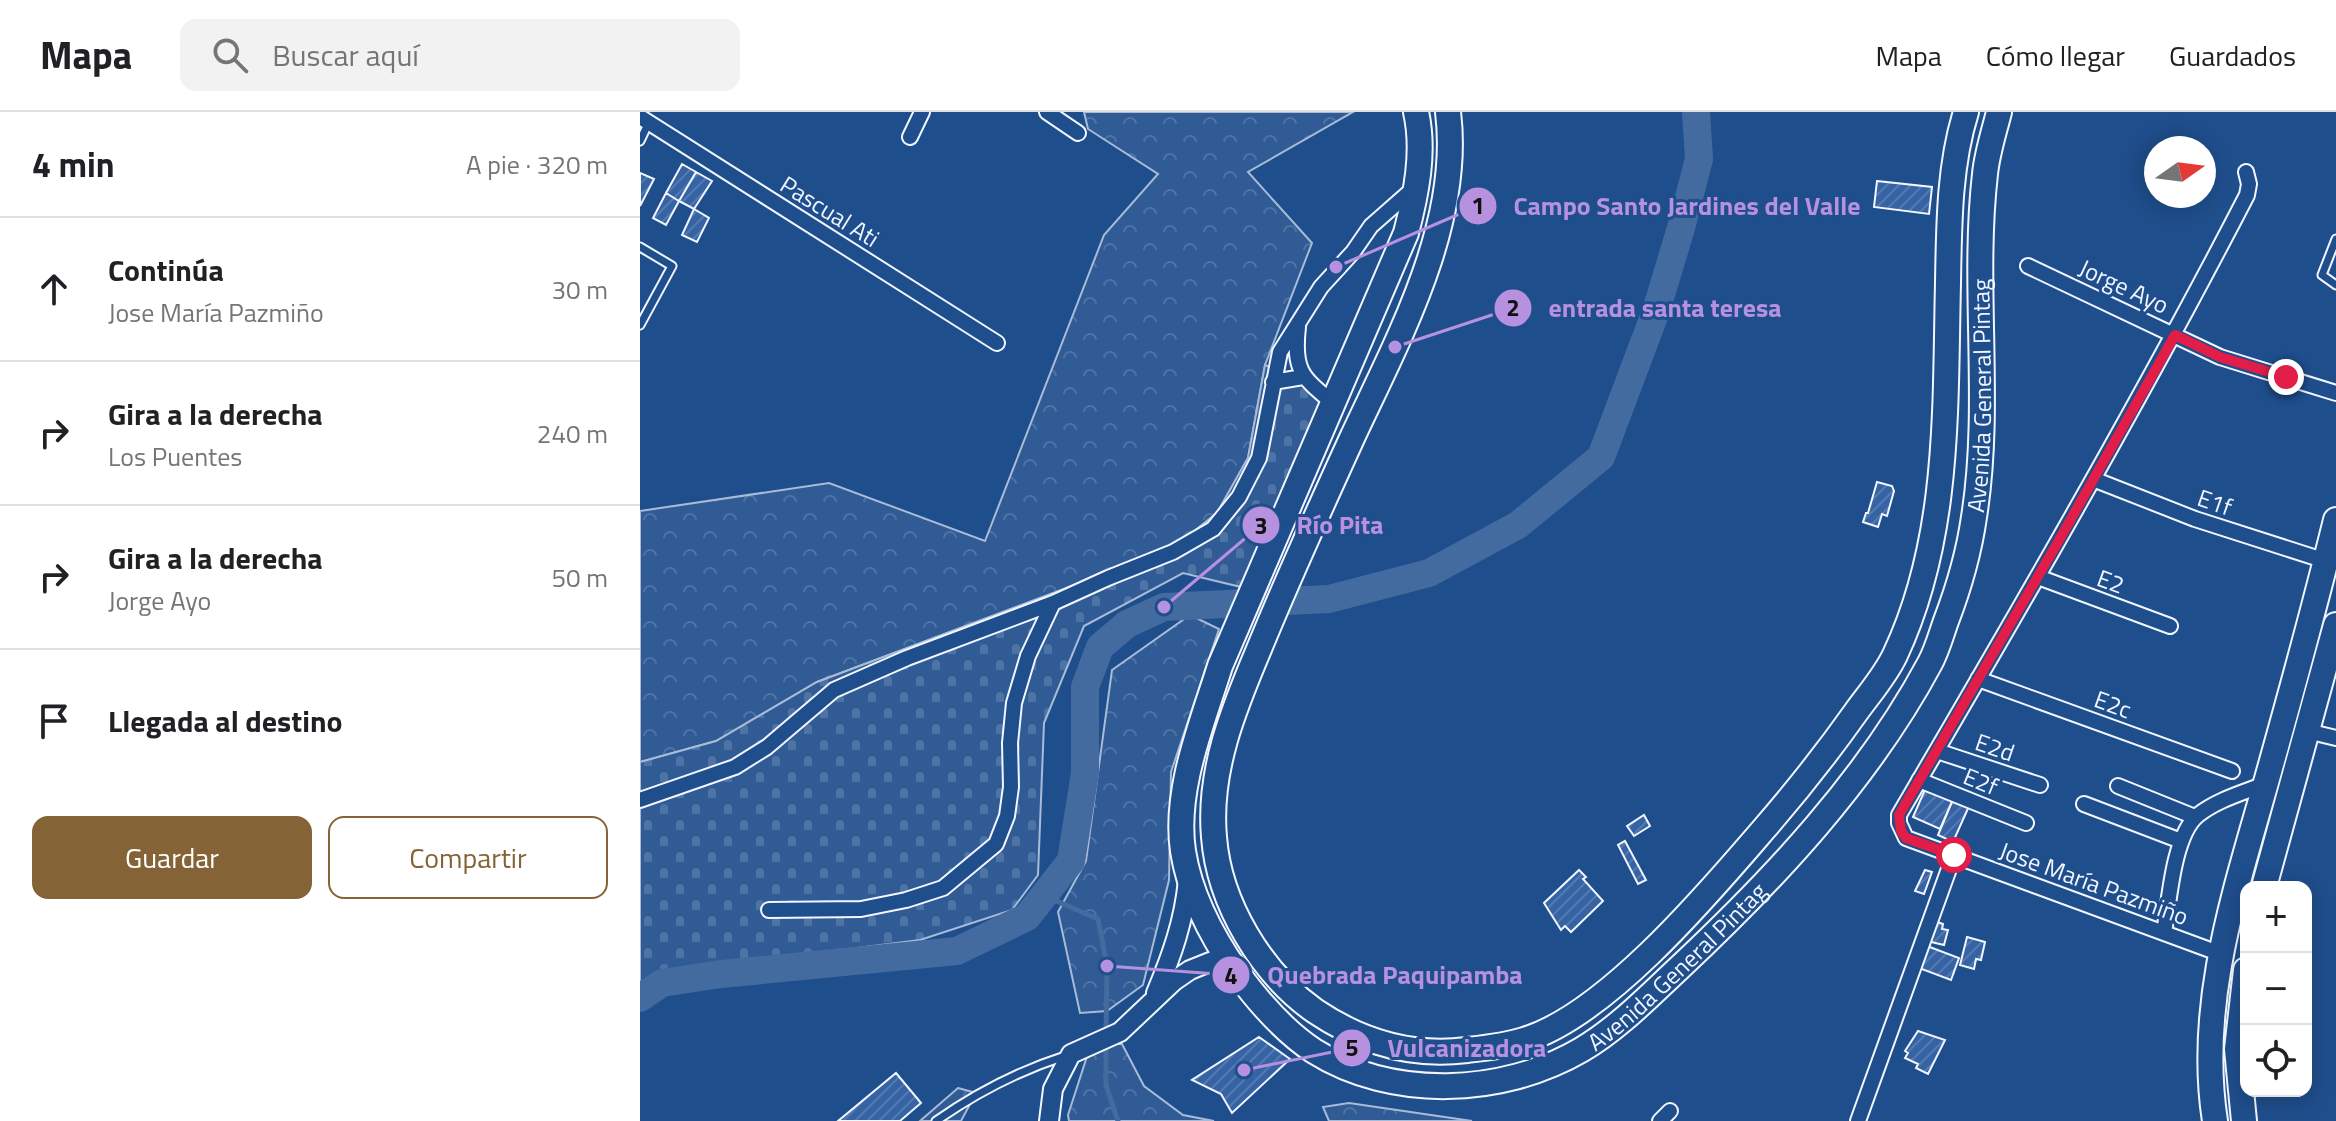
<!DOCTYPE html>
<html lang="es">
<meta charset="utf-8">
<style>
:root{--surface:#fff;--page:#f2f2f2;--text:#202124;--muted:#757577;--line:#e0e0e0;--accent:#846436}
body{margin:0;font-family:"Titillium Web",sans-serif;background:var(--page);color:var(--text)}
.controls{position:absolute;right:24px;bottom:24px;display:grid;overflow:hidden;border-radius:16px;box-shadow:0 4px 20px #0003}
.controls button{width:72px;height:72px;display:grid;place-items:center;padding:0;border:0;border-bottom:2px solid var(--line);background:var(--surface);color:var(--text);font:40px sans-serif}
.compass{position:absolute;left:1504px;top:24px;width:72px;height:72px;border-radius:50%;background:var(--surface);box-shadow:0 4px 20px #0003;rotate:76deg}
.stop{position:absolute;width:24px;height:24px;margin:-18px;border:6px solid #e11d48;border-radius:50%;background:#fff}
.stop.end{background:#e11d48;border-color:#fff;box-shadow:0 2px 8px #0008}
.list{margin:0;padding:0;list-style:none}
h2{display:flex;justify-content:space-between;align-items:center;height:104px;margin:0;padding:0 32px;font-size:34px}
h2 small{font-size:26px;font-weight:400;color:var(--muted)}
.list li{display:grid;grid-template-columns:52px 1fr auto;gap:24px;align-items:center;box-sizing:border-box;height:144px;padding:0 32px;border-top:2px solid var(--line)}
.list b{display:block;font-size:30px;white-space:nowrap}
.list p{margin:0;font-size:26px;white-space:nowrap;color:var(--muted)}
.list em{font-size:26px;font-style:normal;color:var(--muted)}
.actions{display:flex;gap:16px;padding:24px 32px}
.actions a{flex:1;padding:18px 0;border:2px solid var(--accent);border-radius:16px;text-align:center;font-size:28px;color:var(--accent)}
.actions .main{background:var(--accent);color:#fff}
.icon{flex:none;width:44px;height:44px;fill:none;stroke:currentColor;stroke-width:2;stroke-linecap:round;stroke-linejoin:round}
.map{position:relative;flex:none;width:1696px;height:1009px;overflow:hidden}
header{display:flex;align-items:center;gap:48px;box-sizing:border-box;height:112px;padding:0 40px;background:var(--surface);border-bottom:2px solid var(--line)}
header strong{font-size:38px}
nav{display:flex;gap:44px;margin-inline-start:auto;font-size:28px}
.search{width:560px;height:72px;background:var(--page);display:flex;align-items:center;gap:20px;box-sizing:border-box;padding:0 28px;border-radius:16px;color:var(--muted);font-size:30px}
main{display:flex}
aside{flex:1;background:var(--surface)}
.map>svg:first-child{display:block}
.forest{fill:url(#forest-crowns);stroke:#a8bbd7;stroke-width:2}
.cemetery{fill:url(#cemetery-stones);stroke:#a8bbd7;stroke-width:2}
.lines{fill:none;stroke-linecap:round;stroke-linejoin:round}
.stream{stroke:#446ba0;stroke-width:5}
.river{stroke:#446ba0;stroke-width:28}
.building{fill:url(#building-hatch);stroke:#f2f6ff;stroke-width:2}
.service-casing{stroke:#f2f6ff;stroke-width:11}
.minor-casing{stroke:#f2f6ff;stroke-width:18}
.tertiary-casing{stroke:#f2f6ff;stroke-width:22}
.trunk-casing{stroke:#f2f6ff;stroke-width:28}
.service{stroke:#1f4e8c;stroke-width:7}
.minor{stroke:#1f4e8c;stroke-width:14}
.tertiary{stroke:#1f4e8c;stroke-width:18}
.trunk{stroke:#1f4e8c;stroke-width:24}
.route{stroke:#e11d48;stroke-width:10}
.labels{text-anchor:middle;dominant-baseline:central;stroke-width:6;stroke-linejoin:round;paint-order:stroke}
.street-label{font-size:24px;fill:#f2f6ff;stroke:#1f4e8c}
.leader{fill:none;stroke:#b691df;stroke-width:3}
.callout-dot{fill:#b691df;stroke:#1f4e8c;stroke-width:3}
.mark-label{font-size:24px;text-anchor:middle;font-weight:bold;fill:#111}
.callout-label{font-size:26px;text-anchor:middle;font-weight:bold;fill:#b691df;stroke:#1f4e8c;stroke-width:6;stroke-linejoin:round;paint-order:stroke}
</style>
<header>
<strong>Mapa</strong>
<div class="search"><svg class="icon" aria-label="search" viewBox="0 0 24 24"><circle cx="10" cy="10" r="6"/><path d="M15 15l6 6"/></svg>Buscar aquí</div>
<nav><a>Mapa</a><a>Cómo llegar</a><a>Guardados</a></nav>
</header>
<main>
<aside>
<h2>4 min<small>A pie · 320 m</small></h2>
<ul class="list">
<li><svg class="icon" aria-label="ahead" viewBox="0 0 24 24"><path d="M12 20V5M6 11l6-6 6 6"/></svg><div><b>Continúa</b><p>Jose María Pazmiño</p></div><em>30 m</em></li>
<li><svg class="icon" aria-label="right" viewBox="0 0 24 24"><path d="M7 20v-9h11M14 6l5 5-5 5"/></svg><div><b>Gira a la derecha</b><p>Los Puentes</p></div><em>240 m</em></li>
<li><svg class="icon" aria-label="right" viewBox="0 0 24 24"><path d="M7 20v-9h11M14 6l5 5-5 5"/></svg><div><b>Gira a la derecha</b><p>Jorge Ayo</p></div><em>50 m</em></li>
<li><svg class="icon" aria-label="arrive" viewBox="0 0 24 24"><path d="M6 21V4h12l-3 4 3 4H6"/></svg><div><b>Llegada al destino</b></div></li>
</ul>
<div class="actions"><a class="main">Guardar</a><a>Compartir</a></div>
</aside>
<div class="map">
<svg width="1696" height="1009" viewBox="0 0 1696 1009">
<defs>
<pattern id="forest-crowns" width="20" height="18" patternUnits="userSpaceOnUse" patternTransform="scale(2)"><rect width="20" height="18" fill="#305b95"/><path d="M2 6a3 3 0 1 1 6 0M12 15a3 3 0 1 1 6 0" fill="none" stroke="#4e73a5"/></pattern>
<pattern id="cemetery-stones" width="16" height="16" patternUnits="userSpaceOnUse" patternTransform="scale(2)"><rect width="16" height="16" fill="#305b95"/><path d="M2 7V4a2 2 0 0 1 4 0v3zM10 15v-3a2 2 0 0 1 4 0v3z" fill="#4e73a5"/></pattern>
<pattern id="building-hatch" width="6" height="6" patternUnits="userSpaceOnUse" patternTransform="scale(2)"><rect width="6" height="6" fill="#3563a3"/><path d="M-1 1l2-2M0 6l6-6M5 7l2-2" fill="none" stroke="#537ab1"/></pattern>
</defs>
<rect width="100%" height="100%" fill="#1f4e8c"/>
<!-- forest -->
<path class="forest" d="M444,0H713L608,60L672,131L625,253L608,346L577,401L533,436L177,570L76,629L0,650V399L189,371L345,429L464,123L518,62L448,17Z
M550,503L579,517L531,660L529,768L503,873L467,899L440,901L418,800L446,749L472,558Z
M451,932H482L504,974L543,1003L574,1009H429L428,1003Z
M318,976L336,981L321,1009H280Z
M709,991L832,1009H689L683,995Z"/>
<!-- cemetery -->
<path class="cemetery" d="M625,253L689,282L636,411L601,475L543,461L444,514L404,611L398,763L372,798L280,828L52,857L0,877V650L76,629L177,570L533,436L577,401L608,346Z"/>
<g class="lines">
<!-- stream -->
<path class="stream" d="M412,787L458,807L467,854L466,922
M466,932V973L478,1009"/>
<!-- river -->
<path class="river" d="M0,886L22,871L81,862L317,839L387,805L431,749L445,661V575L460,535L487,512L524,495L689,487L789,461L878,413L961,345L1016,199L1041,116L1059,47L1056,0"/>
</g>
<!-- building -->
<path class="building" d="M42,52L56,60L39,89L26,81Z
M56,60L72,69L54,97L39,89Z
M0,61L14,67L0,94Z
M1237,69L1292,75L1289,102L1234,95Z
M26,81L39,89L26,113L13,106Z
M54,97L69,106L57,130L42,123Z
M1237,370L1252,374L1254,379L1247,404L1242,402L1238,415L1223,410L1226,401H1228Z
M1287,673L1314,685L1300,717L1273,705Z
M1314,685L1330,692L1313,730L1298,723Z
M1004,703L1010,714L994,724L987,714Z
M985,729L1006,768L998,772L978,733Z
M939,758L946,765L943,767L963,789L931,820L925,814L921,818L904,791Z
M1285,758L1292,760L1284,782L1275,779Z
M1294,809L1303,812L1302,817L1308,818L1304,833L1287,829Z
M1327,825L1345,830L1341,848L1336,847L1334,857L1320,853Z
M1287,834L1319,846L1311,868L1279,856Z
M1278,919L1305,928L1288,962L1276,956L1278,952L1265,946L1268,941L1265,939Z
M619,925L650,947L592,1001L581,982L552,968Z
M256,961L281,991L260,1009H198Z"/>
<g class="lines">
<defs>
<path id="service" d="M0,29L9,10
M1696,127L1682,163L1696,173
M0,135L32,154L0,213
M296,1009C336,981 378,959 425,944"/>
<path id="minor" d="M407,0L438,21
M0,5L357,231
M270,25L282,0
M1388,154L1580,245L1696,281
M658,215C653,259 662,265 693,291
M633,270L663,265
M1453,367L1555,407L1686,449
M1398,465L1530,514
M1338,567L1592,659
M1667,619L1696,626
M1297,639L1400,673
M1279,668L1386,711
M1478,674L1555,705
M0,688L95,655L127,635L194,578L267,546L413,491L468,466L533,440L573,417L599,385L619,346L640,240L681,175L713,140L731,114L773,77
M1444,692L1541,729
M129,798L221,797L266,788L303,776L356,732L367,704L371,675L370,631L374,591L388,544L413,491
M1524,821C1529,791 1533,723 1558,703C1577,688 1602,681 1625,672
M1581,842L1266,726L1259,711V703C1379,498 1498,294 1607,83L1609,72L1606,60
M1020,1009L1030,999
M1218,1009L1314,743"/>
<path id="tertiary" d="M516,881C532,843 544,809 548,768
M409,1009L413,977L431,942L480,920L534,869L550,858L585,844"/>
<g id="trunk">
<path id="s1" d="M776,0C785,40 776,83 766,121L580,554C562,612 534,678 543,739C550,784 572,825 598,862C618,889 645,920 674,939C752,988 862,984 941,938C977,917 1008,885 1038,857C1133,768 1228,667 1290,551C1297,538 1301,523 1306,509C1319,475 1329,440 1334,405C1352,292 1332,175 1345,62C1347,41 1354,20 1359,0"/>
<path d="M808,0C822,112 758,227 712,326C680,396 648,466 619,537C594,596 568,659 574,725C579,791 621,861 675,899C721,930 772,945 827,938C845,936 865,934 884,928C965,904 1068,782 1123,718C1156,680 1187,641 1216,600C1229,582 1245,564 1255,543C1310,426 1305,297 1308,171C1309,114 1309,54 1326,0"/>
<path d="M1624,775L1696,513"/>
<path d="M1575,1009C1557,894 1594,783 1625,674C1650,585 1674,497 1696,408"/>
<path d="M1604,1009L1597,937L1606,858"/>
</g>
</defs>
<!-- service casing -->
<use href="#service" class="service-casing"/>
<!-- minor casing -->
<use href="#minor" class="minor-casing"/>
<!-- tertiary casing -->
<use href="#tertiary" class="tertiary-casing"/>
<!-- trunk casing -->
<use href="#trunk" class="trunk-casing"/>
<!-- service -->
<use href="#service" class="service"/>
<!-- minor -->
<use href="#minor" class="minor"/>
<!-- tertiary -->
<use href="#tertiary" class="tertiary"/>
<!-- trunk -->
<use href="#trunk" class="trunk"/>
</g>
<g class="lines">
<!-- route -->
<path class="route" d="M1314,743L1266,726L1261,719L1259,703L1418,430L1535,223L1580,245L1646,265"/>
</g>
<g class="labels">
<!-- street labels -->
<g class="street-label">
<text transform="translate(190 99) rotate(32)">Pascual Ati</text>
<text transform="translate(1484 174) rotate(25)">Jorge Ayo</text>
<text stroke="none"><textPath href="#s1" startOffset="2108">Avenida General Pintag</textPath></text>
<text transform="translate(1575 390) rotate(19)">E1f</text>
<text transform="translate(1471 469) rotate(20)">E2</text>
<text transform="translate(1473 592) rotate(20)">E2c</text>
<text transform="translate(1355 635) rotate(19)">E2d</text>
<text transform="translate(1341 669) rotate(22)">E2f</text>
<text transform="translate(1454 771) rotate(20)">Jose María Pazmiño</text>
<text stroke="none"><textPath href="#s1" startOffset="1436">Avenida General Pintag</textPath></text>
</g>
</g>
<!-- callouts -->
<path class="leader" d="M696 155L838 94M755 235L873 196M524 495L621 413M467 854L591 863M604 958L712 936"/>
<g class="callout-dot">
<circle cx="696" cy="155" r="8"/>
<circle cx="755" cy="235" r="8"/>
<circle cx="524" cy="495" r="8"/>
<circle cx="467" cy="854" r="8"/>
<circle cx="604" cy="958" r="8"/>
<circle cx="838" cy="94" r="20"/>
<circle cx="873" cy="196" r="20"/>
<circle cx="621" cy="413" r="20"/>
<circle cx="591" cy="863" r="20"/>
<circle cx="712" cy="936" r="20"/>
</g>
<g class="mark-label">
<text x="838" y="102">1</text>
<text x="873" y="204">2</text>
<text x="621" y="422">3</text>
<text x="591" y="872">4</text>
<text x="712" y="944">5</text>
</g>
<g class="callout-label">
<text x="1047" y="103">Campo Santo Jardines del Valle</text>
<text x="1025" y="205">entrada santa teresa</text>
<text x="700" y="422">Río Pita</text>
<text x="755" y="872">Quebrada Paquipamba</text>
<text x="827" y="945">Vulcanizadora</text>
</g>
</svg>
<div class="controls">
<button>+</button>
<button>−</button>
<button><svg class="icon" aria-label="locate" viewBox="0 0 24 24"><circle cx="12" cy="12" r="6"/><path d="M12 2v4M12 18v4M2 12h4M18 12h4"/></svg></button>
</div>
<svg class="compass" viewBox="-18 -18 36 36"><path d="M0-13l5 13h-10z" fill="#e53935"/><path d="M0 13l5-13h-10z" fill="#757577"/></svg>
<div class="stop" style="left:1314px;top:743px"></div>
<div class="stop end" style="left:1646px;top:265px"></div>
</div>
</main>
